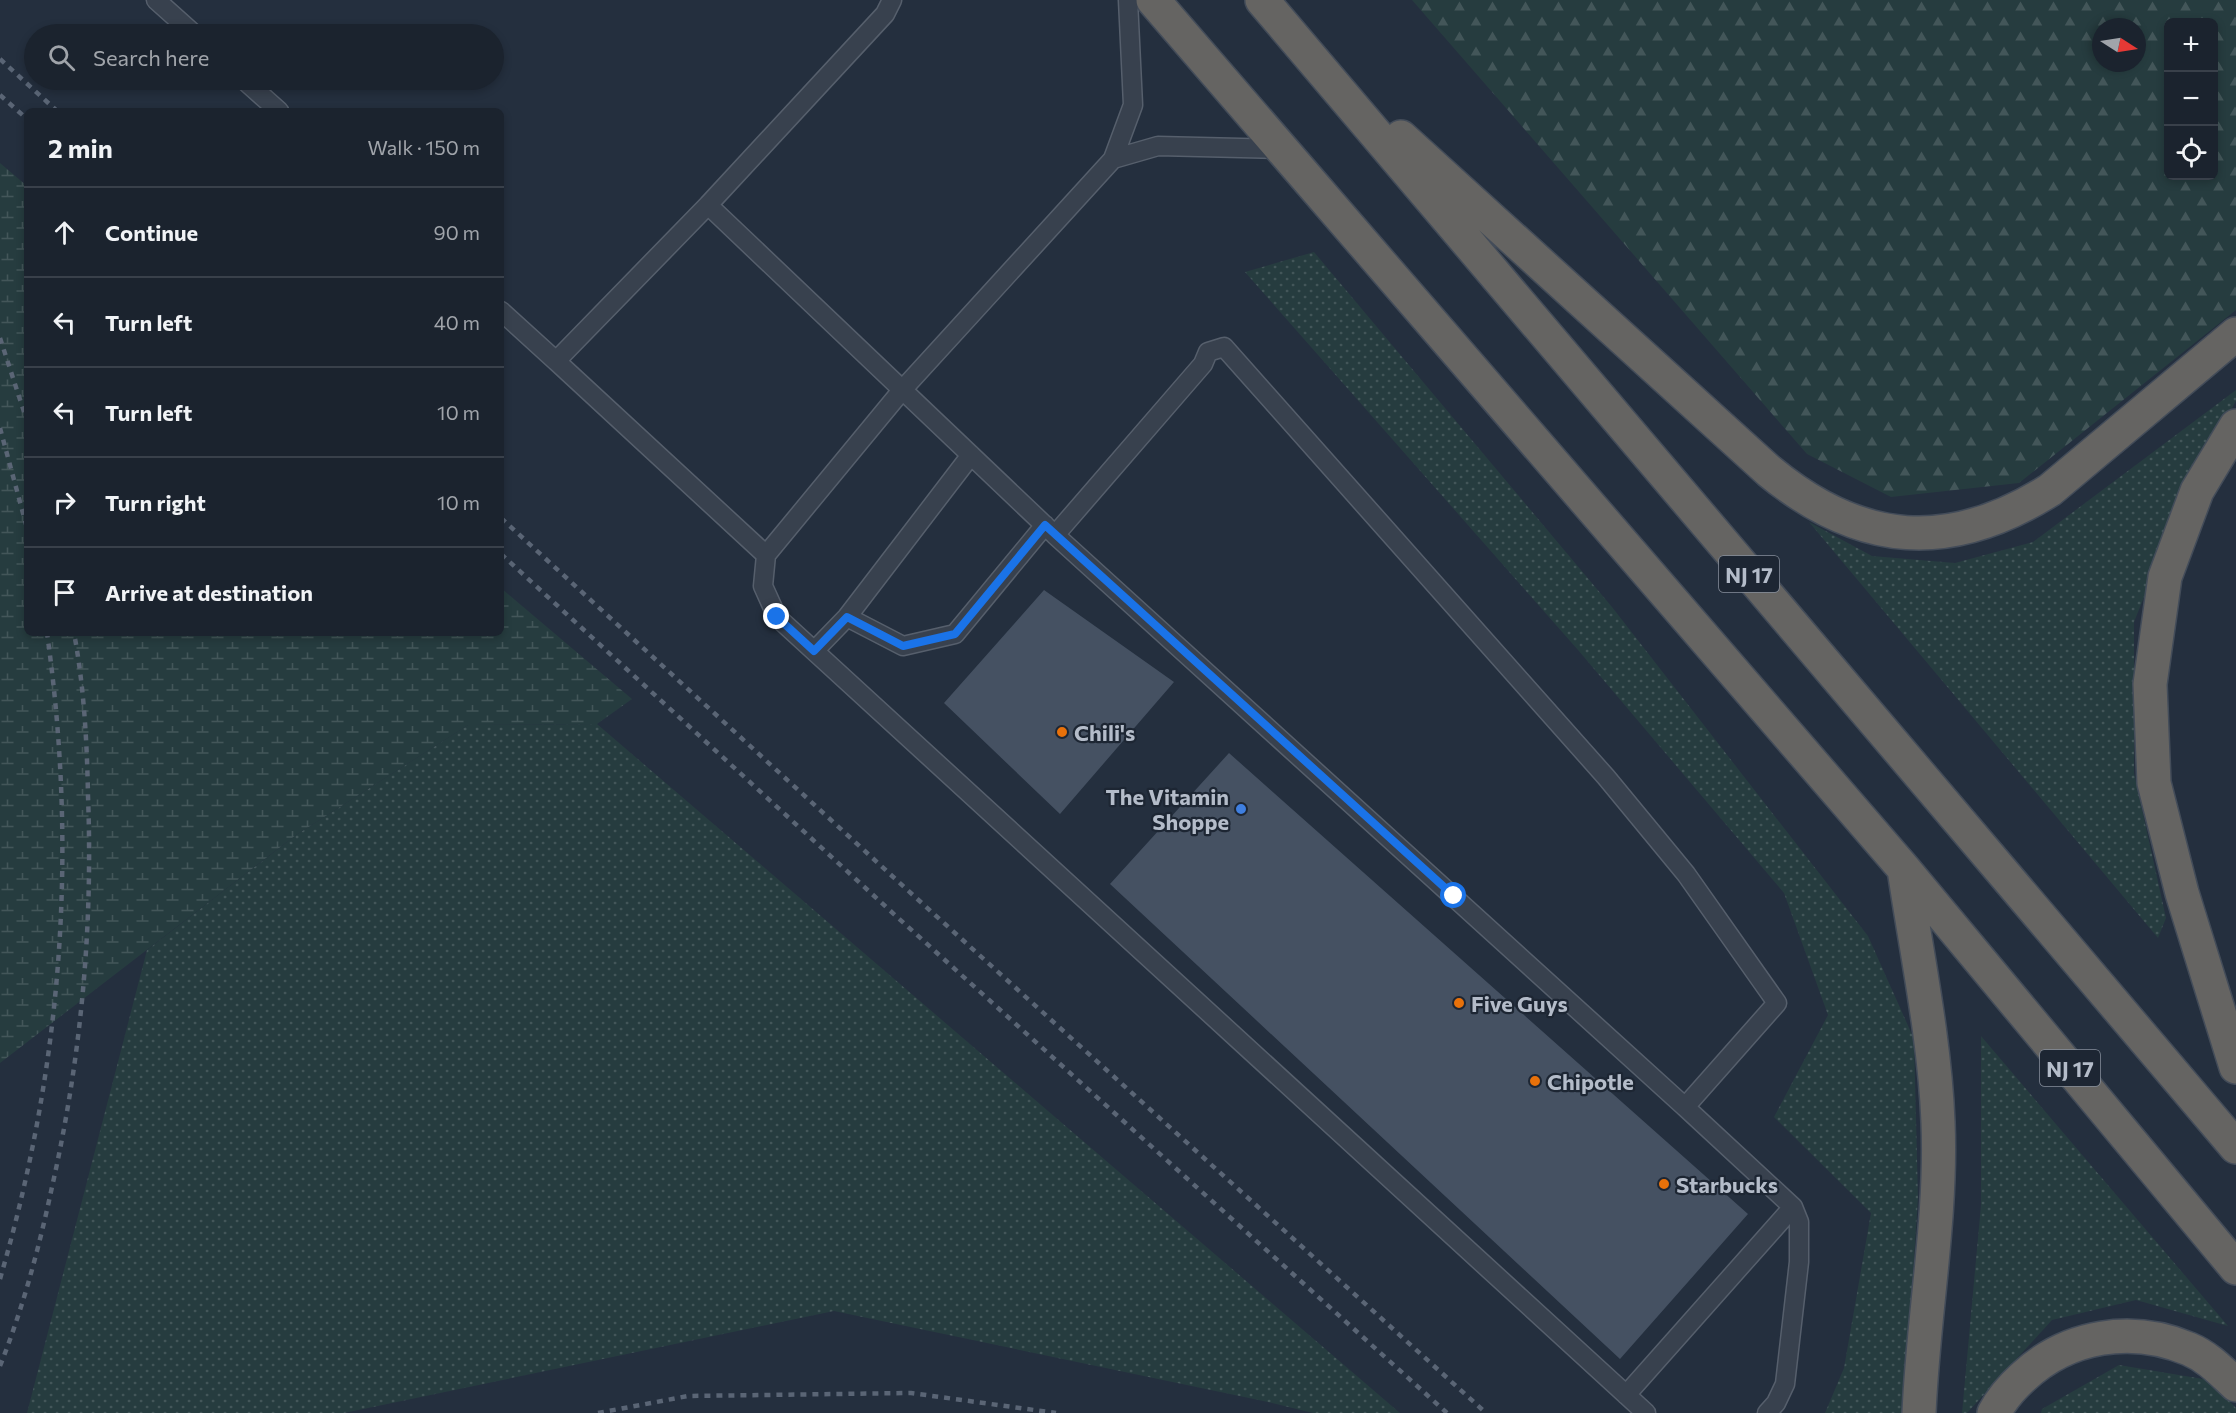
<!DOCTYPE html>
<meta charset="utf-8">
<style>
:root{--surface:#1b232e;--page:#282f3a;--text:#f1f3f6;--muted:#a0a4aa;--line:#39404a}
body{margin:0;font-family:Commissioner,sans-serif;background:var(--page);color:var(--text)}
.controls{position:absolute;right:18px;top:18px;display:grid;overflow:hidden;border-radius:9px;box-shadow:0 3px 9px #0003}
.controls button{width:54px;height:54px;display:grid;place-items:center;padding:0;border:0;border-bottom:2px solid var(--line);background:var(--surface);color:var(--text);font:30px sans-serif}
.compass{position:absolute;left:2092px;top:18px;width:54px;height:54px;border-radius:50%;background:var(--surface);box-shadow:0 3px 9px #0003;rotate:102deg}
.stop{position:absolute;width:18px;height:18px;margin:-14px;border:4px solid #1a73e8;border-radius:50%;background:#fff}
.stop.end{background:#1a73e8;border-color:#fff;box-shadow:0 2px 6px #0008}
.list{margin:0;padding:0;list-style:none}
h2{display:flex;justify-content:space-between;align-items:center;height:78px;margin:0;padding:0 24px;font-size:26px}
h2 small{font-size:20px;font-weight:400;color:var(--muted)}
.list li{display:grid;grid-template-columns:39px 1fr auto;gap:18px;align-items:center;box-sizing:border-box;height:90px;padding:0 24px;border-top:2px solid var(--line)}
.list b{display:block;font-size:22px;white-space:nowrap}
.list em{font-size:20px;font-style:normal;color:var(--muted)}
.icon{flex:none;width:33px;height:33px;fill:none;stroke:currentColor;stroke-width:2;stroke-linecap:round;stroke-linejoin:round}
.map{position:relative;flex:none;width:2236px;height:1413px;overflow:hidden}
.search{position:absolute;background:var(--surface);box-shadow:0 3px 9px #0003;left:24px;top:24px;width:480px;height:66px;display:flex;align-items:center;gap:15px;box-sizing:border-box;padding:0 21px;border-radius:33px;color:var(--muted);font-size:22px}
.panel{position:absolute;background:var(--surface);box-shadow:0 3px 9px #0003;left:24px;top:108px;width:480px;height:528px;border-radius:9px}
.map>svg:first-child{display:block}
.grass{fill:url(#grass-dots)}
.forest{fill:url(#forest-firs);fill-rule:evenodd}
.wetland{fill:url(#wetland-marsh)}
.building{fill:#455162}
.lines{fill:none;stroke-linecap:round;stroke-linejoin:round}
.service-casing{stroke:#565f6c;stroke-width:21}
.trunk-casing{stroke:#434c59;stroke-width:36}
.service{stroke:#38414e;stroke-width:18}
.trunk{stroke:#656462;stroke-width:33}
.rail{stroke:#5a6575;stroke-width:4.5;stroke-dasharray:6 6;stroke-linecap:butt}
.route{stroke:#1a73e8;stroke-width:8}
.food-dot{fill:#e8710a;stroke:#1d2633;stroke-width:2}
.shop-dot{fill:#3f7fe0;stroke:#1d2633;stroke-width:2}
.labels{text-anchor:middle;dominant-baseline:central;stroke-width:4.5;stroke-linejoin:round;paint-order:stroke}
.shield{fill:#1d2633;stroke:#878f9c;stroke-width:1.5}
.shield-label{font-size:21px;font-weight:bold;fill:#b4bcc9}
.poi-label{font-size:22px;font-weight:bold;fill:#b4bcc9;stroke:#1d2633;text-anchor:start}
</style>
<div class="map">
<svg width="2236" height="1413" viewBox="0 0 2236 1413">
<defs>
<pattern id="grass-dots" width="8" height="8" patternUnits="userSpaceOnUse" patternTransform="scale(1.5)"><rect width="8" height="8" fill="#263c3f"/><path d="M2 2h.1M6 6h.1" fill="none" stroke="#435659" stroke-width="1.8" stroke-linecap="round"/></pattern>
<pattern id="forest-firs" width="22" height="20" patternUnits="userSpaceOnUse" patternTransform="scale(1.5)"><rect width="22" height="20" fill="#263c3f"/><path d="M5 1l3.5 6h-7zM16 11l3.5 6h-7z" fill="#435659"/></pattern>
<pattern id="wetland-marsh" width="20" height="14" patternUnits="userSpaceOnUse" patternTransform="scale(1.5)"><rect width="20" height="14" fill="#263c3f"/><path d="M1 5h8M5 5V1M11 12h8M15 12V8" fill="none" stroke="#435659"/></pattern>
</defs>
<rect width="100%" height="100%" fill="#242f3e"/>
<!-- grass -->
<path class="grass" d="M1314,252L1612,607L1868,936L1914,1039L1918,1198L1904,1413H1825L1844,1368L1871,1213L1774,1117L1828,1015L1784,893L1578,650L1245,272Z
M2236,390V401L2192,478L2134,622V773L2166,918L2158,938L1809,522L1872,556L1955,563L2033,542Z
M597,724L1400,1413H1313L1268,1402L834,1311L344,1413H27L147,950L296,835L468,725Z
M1981,1036L2228,1326L2136,1300L2052,1320L1967,1413H1962L1981,1205Z
M2119,1365L2209,1380L2236,1408V1413H2041L2042,1409Z"/>
<!-- forest -->
<path class="forest" d="M1412,0H2236V310L2019,483L1891,497L1807,454ZM2168,22H2214V176H2168ZM2101,27H2137V63H2101Z"/>
<!-- wetland -->
<path class="wetland" d="M0,163L27,186V633H501V588L632,699L597,724L468,725L296,835L0,1063Z"/>
<!-- building -->
<path class="building" d="M1044,590L1174,682L1060,814L944,703Z
M1229,753L1748,1214L1620,1359L1110,884Z"/>
<g class="lines">
<defs>
<path id="service" d="M156,0L194,34
M1128,0L1133,105L1113,159L1158,146L1282,149
M244,80L279,111
M1113,159L903,389L766,555L763,586L777,617L1646,1413
M708,205L1055,535L1203,364L1208,352L1224,347L1606,777L1686,874L1777,1003L1685,1107L1793,1207L1799,1222V1262L1785,1384L1776,1403L1767,1413
M501,311L556,361L708,205L885,14L892,0
M556,361L766,555
M1055,535L1685,1107
M847,617L903,646L955,634L1045,525
M814,651L847,617L971,455
M1626,1395L1793,1207"/>
<path id="trunk" d="M1153,0L1904,869L2236,1268
M1262,0L2236,1147
M1401,137L1769,471C1861,547 1950,553 2050,490L2236,334
M2236,426L2197,491L2165,577L2150,684L2154,783L2182,893L2236,1067
M1904,869C1916,950 1935,1040 1938,1122C1942,1219 1923,1316 1919,1413
M1994,1413C2001,1400 2012,1387 2023,1377C2068,1335 2132,1325 2189,1349C2208,1357 2221,1371 2236,1385"/>
</defs>
<!-- service casing -->
<use href="#service" class="service-casing"/>
<!-- trunk casing -->
<use href="#trunk" class="trunk-casing"/>
<!-- service -->
<use href="#service" class="service"/>
<!-- trunk -->
<use href="#trunk" class="trunk"/>
<!-- rail -->
<path class="rail" d="M0,59L57,111
M0,95L27,119
M0,338L27,421
M0,428L27,528
M501,518L914,896L1486,1413
M501,554L896,916L1447,1413
M0,1279C62,1066 78,853 47,633
M0,1366C23,1308 39,1248 52,1187C81,1058 93,928 88,796C87,742 84,686 74,633
M598,1413L688,1396L911,1393L1056,1413"/>
</g>
<g class="lines">
<!-- route -->
<path class="route" d="M777,617L814,651L847,617L903,646L955,634L1045,525L1454,896"/>
</g>
<!-- markers -->
<g class="food-dot">
<circle cx="1062" cy="732" r="6"/>
<circle cx="1459" cy="1003" r="6"/>
<circle cx="1535" cy="1081" r="6"/>
<circle cx="1664" cy="1184" r="6"/>
</g>
<circle class="shop-dot" cx="1241" cy="809" r="6"/>
<g class="labels">
<!-- shield labels -->
<g class="shield">
<rect x="1719" y="556" width="60" height="36" rx="4.5"/>
<rect x="2040" y="1050" width="60" height="36" rx="4.5"/>
</g>
<g class="shield-label">
<text x="1749" y="574">NJ 17</text>
<text x="2070" y="1068">NJ 17</text>
</g>
<!-- poi labels -->
<g class="poi-label">
<text x="1074" y="732">Chili's</text>
<text x="1229" y="796" text-anchor="end">The Vitamin<tspan x="1229" dy="25">Shoppe</tspan></text>
<text x="1471" y="1003">Five Guys</text>
<text x="1547" y="1081">Chipotle</text>
<text x="1676" y="1184">Starbucks</text>
</g>
</g>
</svg>
<div class="controls">
<button>+</button>
<button>−</button>
<button><svg class="icon" aria-label="locate" viewBox="0 0 24 24"><circle cx="12" cy="12" r="6"/><path d="M12 2v4M12 18v4M2 12h4M18 12h4"/></svg></button>
</div>
<svg class="compass" viewBox="-18 -18 36 36"><path d="M0-13l5 13h-10z" fill="#e53935"/><path d="M0 13l5-13h-10z" fill="#a0a4aa"/></svg>
<div class="stop" style="left:1454px;top:896px"></div>
<div class="stop end" style="left:777px;top:617px"></div>
<div class="search"><svg class="icon" aria-label="search" viewBox="0 0 24 24"><circle cx="10" cy="10" r="6"/><path d="M15 15l6 6"/></svg>Search here</div>
<section class="panel">
<h2>2 min<small>Walk · 150 m</small></h2>
<ul class="list">
<li><svg class="icon" aria-label="ahead" viewBox="0 0 24 24"><path d="M12 20V5M6 11l6-6 6 6"/></svg><div><b>Continue</b></div><em>90 m</em></li>
<li><svg class="icon" aria-label="left" viewBox="0 0 24 24"><path d="M17 20v-9H6M10 6l-5 5 5 5"/></svg><div><b>Turn left</b></div><em>40 m</em></li>
<li><svg class="icon" aria-label="left" viewBox="0 0 24 24"><path d="M17 20v-9H6M10 6l-5 5 5 5"/></svg><div><b>Turn left</b></div><em>10 m</em></li>
<li><svg class="icon" aria-label="right" viewBox="0 0 24 24"><path d="M7 20v-9h11M14 6l5 5-5 5"/></svg><div><b>Turn right</b></div><em>10 m</em></li>
<li><svg class="icon" aria-label="arrive" viewBox="0 0 24 24"><path d="M6 21V4h12l-3 4 3 4H6"/></svg><div><b>Arrive at destination</b></div></li>
</ul>
</section>
</div>
